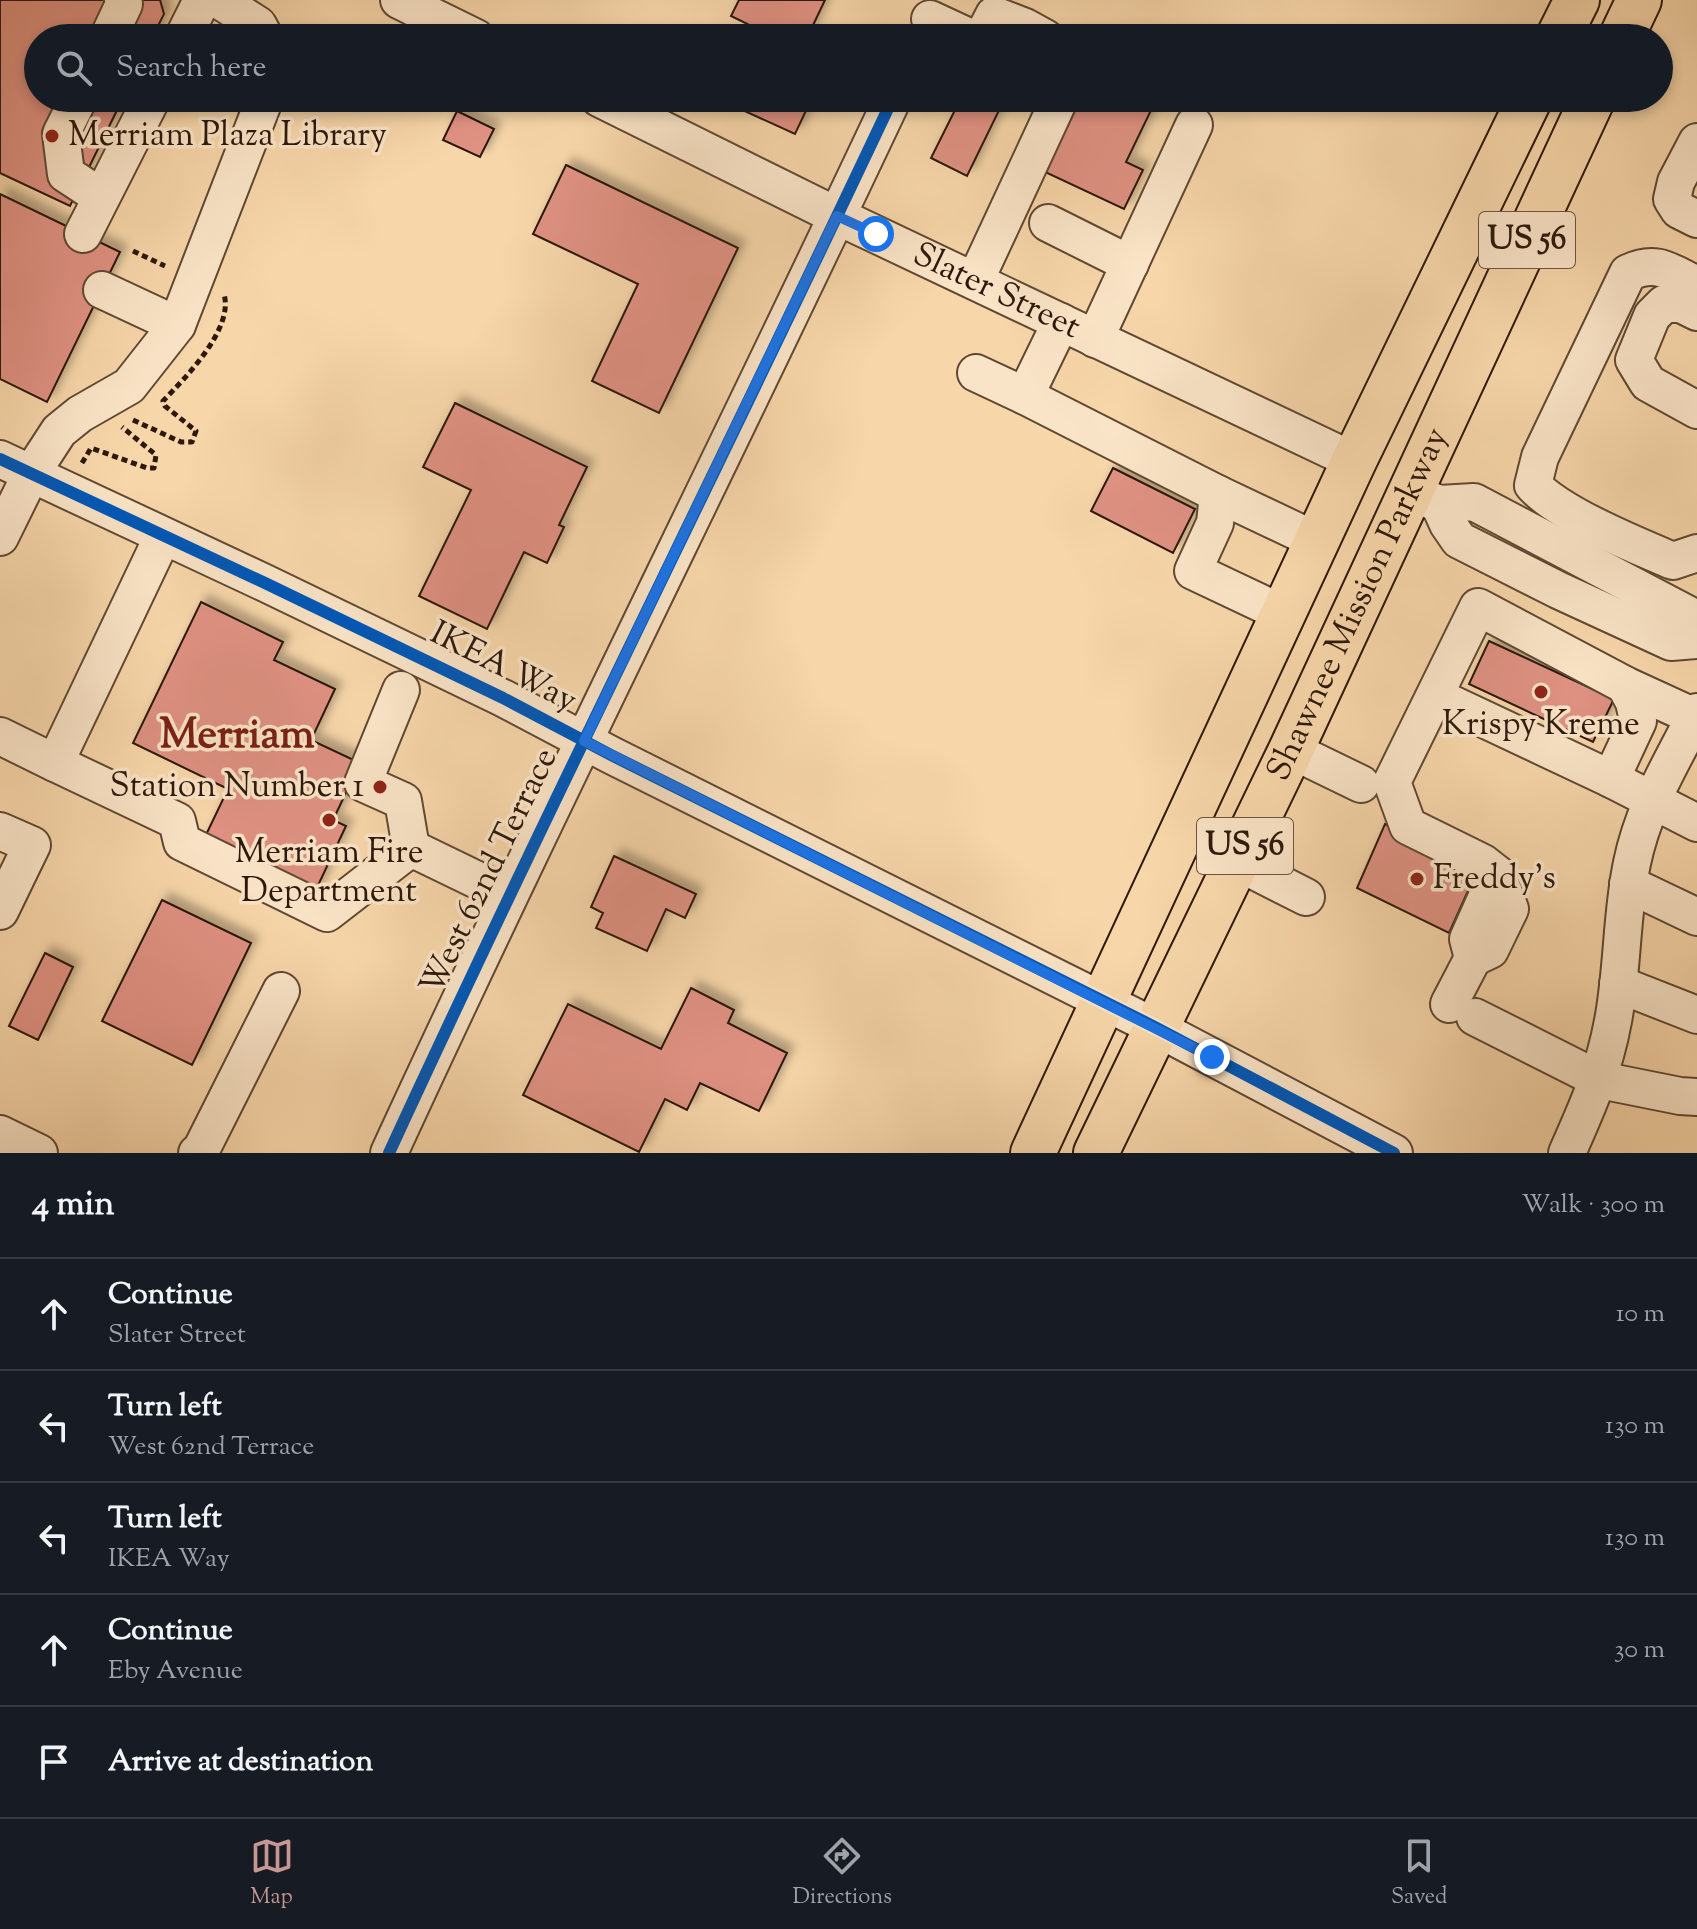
<!DOCTYPE html>
<meta charset="utf-8">
<style>
:root{--surface:#171b24;--page:#20242c;--text:#f1f3f6;--muted:#9ea1a6;--line:#363941;--accent:#c59692}
body{margin:0;font-family:"Sorts Mill Goudy",serif;background:var(--page);color:var(--text)}
.stop{position:absolute;width:24px;height:24px;margin:-18px;border:6px solid #1a73e8;border-radius:50%;background:#fff}
.stop.end{background:#1a73e8;border-color:#fff;box-shadow:0 2px 8px #0008}
.list{margin:0;padding:0;list-style:none}
h2{display:flex;justify-content:space-between;align-items:center;height:104px;margin:0;padding:0 32px;font-size:34px}
h2 small{font-size:26px;font-weight:400;color:var(--muted)}
.list li{display:grid;grid-template-columns:52px 1fr auto;gap:24px;align-items:center;box-sizing:border-box;height:112px;padding:0 32px;border-top:2px solid var(--line)}
.list b{display:block;font-size:30px;white-space:nowrap}
.list p{margin:0;font-size:26px;white-space:nowrap;color:var(--muted)}
.list em{font-size:26px;font-style:normal;color:var(--muted)}
.icon{flex:none;width:44px;height:44px;fill:none;stroke:currentColor;stroke-width:2;stroke-linecap:round;stroke-linejoin:round}
.map{position:relative;flex:none;width:1697px;height:1153px;overflow:hidden}
.search{position:absolute;background:var(--surface);box-shadow:0 4px 12px #0003;left:24px;right:24px;top:24px;height:88px;display:flex;align-items:center;gap:20px;box-sizing:border-box;padding:0 28px;border-radius:44px;color:var(--muted);font-size:30px}
.sheet{height:664px;background:var(--surface)}
nav{display:flex;justify-content:space-around;align-items:center;box-sizing:border-box;height:112px;border-top:2px solid var(--line);background:var(--surface);font-size:22px;color:var(--muted)}
nav a{display:grid;justify-items:center;gap:4px}
nav .on{color:var(--accent)}
.map>svg:first-child{display:block}
.building{fill:#df9182;stroke:#2c180c;stroke-width:2;filter:url(#shadow)}
.lines{fill:none;stroke-linecap:round;stroke-linejoin:round}
.minor-casing{stroke:#5f4833;stroke-width:40}
.highway-casing{stroke:#2c180c;stroke-width:48}
.path{stroke:#2c180c;stroke-width:5;stroke-dasharray:6 4;stroke-linecap:butt}
.minor{stroke:#fae4c7;stroke-width:36}
.highway{stroke:#f7d6a9;stroke-width:44}
.cycleway-casing{stroke:#fae4c7;stroke-width:17}
.cycleway{stroke:#0057b8;stroke-width:12}
.route{stroke:#1a73e8;stroke-width:10}
.poi-dot{fill:#8f2418;stroke:#fae4c7;stroke-width:3}
.labels{text-anchor:middle;dominant-baseline:central;stroke-width:7;stroke-linejoin:round;paint-order:stroke}
.shield{fill:#fae4c7;stroke:#6a5544;stroke-width:2}
.shield-label{font-size:32px;font-weight:bold;fill:#2c180c}
.poi-label{font-size:34px;fill:#2c180c;stroke:#fae4c7;text-anchor:start}
.street-label{font-size:34px;fill:#2c180c;stroke:#fae4c7}
.district-label{font-size:42px;font-weight:bold;fill:#7a1f14;stroke:#fae4c7}
</style>
<div class="map">
<svg width="1697" height="1153" viewBox="0 0 1697 1153">
<defs>
<filter id="shadow"><feDropShadow dx="7" dy="-7" stdDeviation="4" flood-color="#0004"/></filter>
</defs>
<rect width="100%" height="100%" fill="#f7d6a9"/>
<filter id="stains"><feTurbulence type="fractalNoise" baseFrequency=".0025" numOctaves="4"/><feColorMatrix values="0 0 0 0 .2 0 0 0 0 .09 0 0 0 0 .02 0 0 0 .5 -.17"/></filter>
<radialGradient id="worn" r=".72"><stop offset=".6" stop-color="#630" stop-opacity="0"/><stop offset="1" stop-color="#630" stop-opacity=".3"/></radialGradient>
<!-- building -->
<path class="building" d="M0,0H160L164,14L152,38H38V98H123L70,206L0,173Z
M739,0H825L807,38H776L731,16Z
M727,98H807L811,100L795,134L725,102Z
M961,98H1005L967,176L931,158Z
M1078,98H1147L1155,102L1126,162L1143,170L1124,209L1043,171Z
M457,111L494,129L480,157L443,140Z
M566,165L738,248L659,413L592,381L638,284L533,234Z
M0,194L120,252L47,402L0,379Z
M455,403L587,467L559,525L564,527L547,563L524,552L487,629L419,596L471,490L423,467Z
M1113,468L1195,509L1173,553L1091,511Z
M201,602L283,642L274,660L335,689L311,740L360,763L333,820L346,826L314,894L203,841L228,789L133,743Z
M1489,641L1614,699L1593,742L1469,684Z
M1385,824L1478,869L1449,933L1357,888Z
M614,856L696,894L685,918L666,909L647,951L596,928L603,913L591,907Z
M162,900L251,943L192,1065L102,1021Z
M45,953L73,967L38,1040L9,1026Z
M691,988L734,1010L728,1023L787,1053L759,1111L700,1083L687,1110L665,1099L639,1152L523,1095L568,1004L661,1049Z"/>
<g class="lines">
<defs>
<g id="minor">
<path d="M219,0L258,25L265,38"/>
<path d="M399,0L476,38"/>
<path d="M930,19L971,38"/>
<path d="M108,38L124,4L123,0"/>
<path d="M183,38L202,0"/>
<path d="M982,38L994,15L1025,27L1045,38"/>
<path d="M79,98L61,134L66,174L101,197"/>
<path id="s1" d="M599,98L837,216L1354,461"/>
<path d="M1697,142L1676,182L1672,199L1679,210L1697,219"/>
<path d="M1048,223L1130,264"/>
<path d="M83,234L152,98"/>
<path d="M975,281L1060,98"/>
<path d="M1697,285C1670,272 1657,259 1628,273L1540,457L1533,485C1559,514 1635,545 1673,561L1697,553"/>
<path d="M102,290L177,325"/>
<path d="M1697,312L1681,304H1664L1652,316L1634,360L1648,383L1697,410"/>
<path d="M1061,322L1025,396L1218,494L1215,523L1193,571L1284,614"/>
<path d="M1095,339L1194,125"/>
<path d="M976,373L1025,396"/>
<path d="M0,459L265,583L503,698L611,755L1155,1027L1394,1153"/>
<path d="M1409,491L1439,504L1474,502L1687,614L1697,627"/>
<path d="M1218,494L1317,541"/>
<path d="M1439,504L1448,524L1459,540L1558,590L1671,642L1697,640"/>
<path d="M163,536L55,763L177,821L182,842L327,913L411,848L508,895"/>
<path d="M0,537L31,474L59,431L80,414L129,386L177,325L265,98"/>
<path d="M401,690L363,783L403,801L411,848"/>
<path d="M1435,696L1611,779L1697,823"/>
<path d="M0,736L55,763"/>
<path d="M1291,750L1361,784"/>
<path d="M1611,779L1638,721L1634,702L1625,685"/>
<path d="M0,831L32,845L0,911"/>
<path d="M1237,862L1306,897"/>
<path d="M1628,884L1697,917"/>
<path d="M1473,958L1490,950L1510,909L1497,874"/>
<path d="M1618,984L1697,1015"/>
<path d="M1449,1004L1473,958L1468,939L1497,874L1483,863L1408,826L1392,782L1478,607L1625,685L1697,718"/>
<path d="M1475,1017L1600,1080L1680,1096L1697,1097"/>
<path d="M0,1134L39,1153"/>
<path d="M197,1153L200,1152L281,991"/>
<path d="M389,1153C552,799 727,451 893,98"/>
<path d="M1567,1153C1587,1108 1604,1070 1613,1021C1623,969 1621,915 1632,863C1644,805 1672,763 1697,712"/>
</g>
<g id="highway">
<path d="M1558,38L1577,0"/>
<path d="M1621,38L1639,0"/>
<path d="M1033,1153L1354,461L1530,98"/>
<path id="s2" d="M1096,1153L1291,750L1593,98"/>
</g>
</defs>
<!-- minor casing -->
<use href="#minor" class="minor-casing"/>
<!-- highway casing -->
<use href="#highway" class="highway-casing"/>
<!-- path -->
<path class="path" d="M133,251L165,266
M133,420L181,442H192L196,431L165,406L163,401C186,377 234,329 224,294
M82,463L91,448L147,468H154L156,455L122,427"/>
<!-- minor -->
<use href="#minor" class="minor"/>
<!-- highway -->
<use href="#highway" class="highway"/>
<defs>
<path id="cycleway" d="M0,459L265,583L503,698L611,755L1155,1027L1394,1153
M389,1153C552,799 727,451 893,98"/>
</defs>
<!-- cycleway casing -->
<use href="#cycleway" class="cycleway-casing"/>
<!-- cycleway -->
<use href="#cycleway" class="cycleway"/>
</g>
<g class="lines">
<!-- route -->
<path class="route" d="M876,234L837,216L584,741L1212,1057"/>
</g>
<!-- markers -->
<g class="poi-dot">
<circle cx="52" cy="136" r="8"/>
<circle cx="1541" cy="692" r="8"/>
<circle cx="380" cy="787" r="8"/>
<circle cx="329" cy="820" r="8"/>
<circle cx="1417" cy="879" r="8"/>
</g>
<g class="labels">
<!-- shield labels -->
<g class="shield">
<rect x="1479" y="212" width="96" height="56" rx="6"/>
<rect x="1197" y="818" width="96" height="56" rx="6"/>
</g>
<g class="shield-label">
<text x="1527" y="240">US 56</text>
<text x="1245" y="846">US 56</text>
</g>
<!-- poi labels -->
<g class="poi-label">
<text x="68" y="136">Merriam Plaza Library</text>
<text x="1541" y="725" text-anchor="middle">Krispy Kreme</text>
<text x="364" y="787" text-anchor="end">Station Number 1</text>
<text x="329" y="853" text-anchor="middle">Merriam Fire<tspan x="329" dy="39">Department</tspan></text>
<text x="1433" y="879">Freddy's</text>
</g>
<!-- street labels -->
<g class="street-label">
<text stroke="none"><textPath href="#s1" startOffset="442">Slater Street</textPath></text>
<text stroke="none"><textPath href="#s2" startOffset="608">Shawnee Mission Parkway</textPath></text>
<text transform="translate(503 668) rotate(27)">IKEA Way</text>
<text transform="translate(490 872) rotate(-64)">West 62nd Terrace</text>
</g>
<!-- district labels -->
<g class="district-label">
<text x="237" y="737">Merriam</text>
</g>
</g>
<rect width="100%" height="100%" filter="url(#stains)"/>
<rect width="100%" height="100%" fill="url(#worn)"/>
</svg>
<div class="stop" style="left:876px;top:234px"></div>
<div class="stop end" style="left:1212px;top:1057px"></div>
<div class="search"><svg class="icon" aria-label="search" viewBox="0 0 24 24"><circle cx="10" cy="10" r="6"/><path d="M15 15l6 6"/></svg>Search here</div>
</div>
<section class="sheet">
<h2>4 min<small>Walk · 300 m</small></h2>
<ul class="list">
<li><svg class="icon" aria-label="ahead" viewBox="0 0 24 24"><path d="M12 20V5M6 11l6-6 6 6"/></svg><div><b>Continue</b><p>Slater Street</p></div><em>10 m</em></li>
<li><svg class="icon" aria-label="left" viewBox="0 0 24 24"><path d="M17 20v-9H6M10 6l-5 5 5 5"/></svg><div><b>Turn left</b><p>West 62nd Terrace</p></div><em>130 m</em></li>
<li><svg class="icon" aria-label="left" viewBox="0 0 24 24"><path d="M17 20v-9H6M10 6l-5 5 5 5"/></svg><div><b>Turn left</b><p>IKEA Way</p></div><em>130 m</em></li>
<li><svg class="icon" aria-label="ahead" viewBox="0 0 24 24"><path d="M12 20V5M6 11l6-6 6 6"/></svg><div><b>Continue</b><p>Eby Avenue</p></div><em>30 m</em></li>
<li><svg class="icon" aria-label="arrive" viewBox="0 0 24 24"><path d="M6 21V4h12l-3 4 3 4H6"/></svg><div><b>Arrive at destination</b></div></li>
</ul>
</section>
<nav>
<a class="on"><svg class="icon" aria-label="map" viewBox="0 0 24 24"><path d="M3 6l6-2 6 2 6-2v14l-6 2-6-2-6 2zM9 4v14M15 6v14"/></svg>Map</a>
<a><svg class="icon" aria-label="directions" viewBox="0 0 24 24"><path d="M12 3l9 9-9 9-9-9zM9 14v-3h6M13 9l2 2-2 2"/></svg>Directions</a>
<a><svg class="icon" aria-label="saved" viewBox="0 0 24 24"><path d="M7 4h10v16l-5-4-5 4z"/></svg>Saved</a>
</nav>
